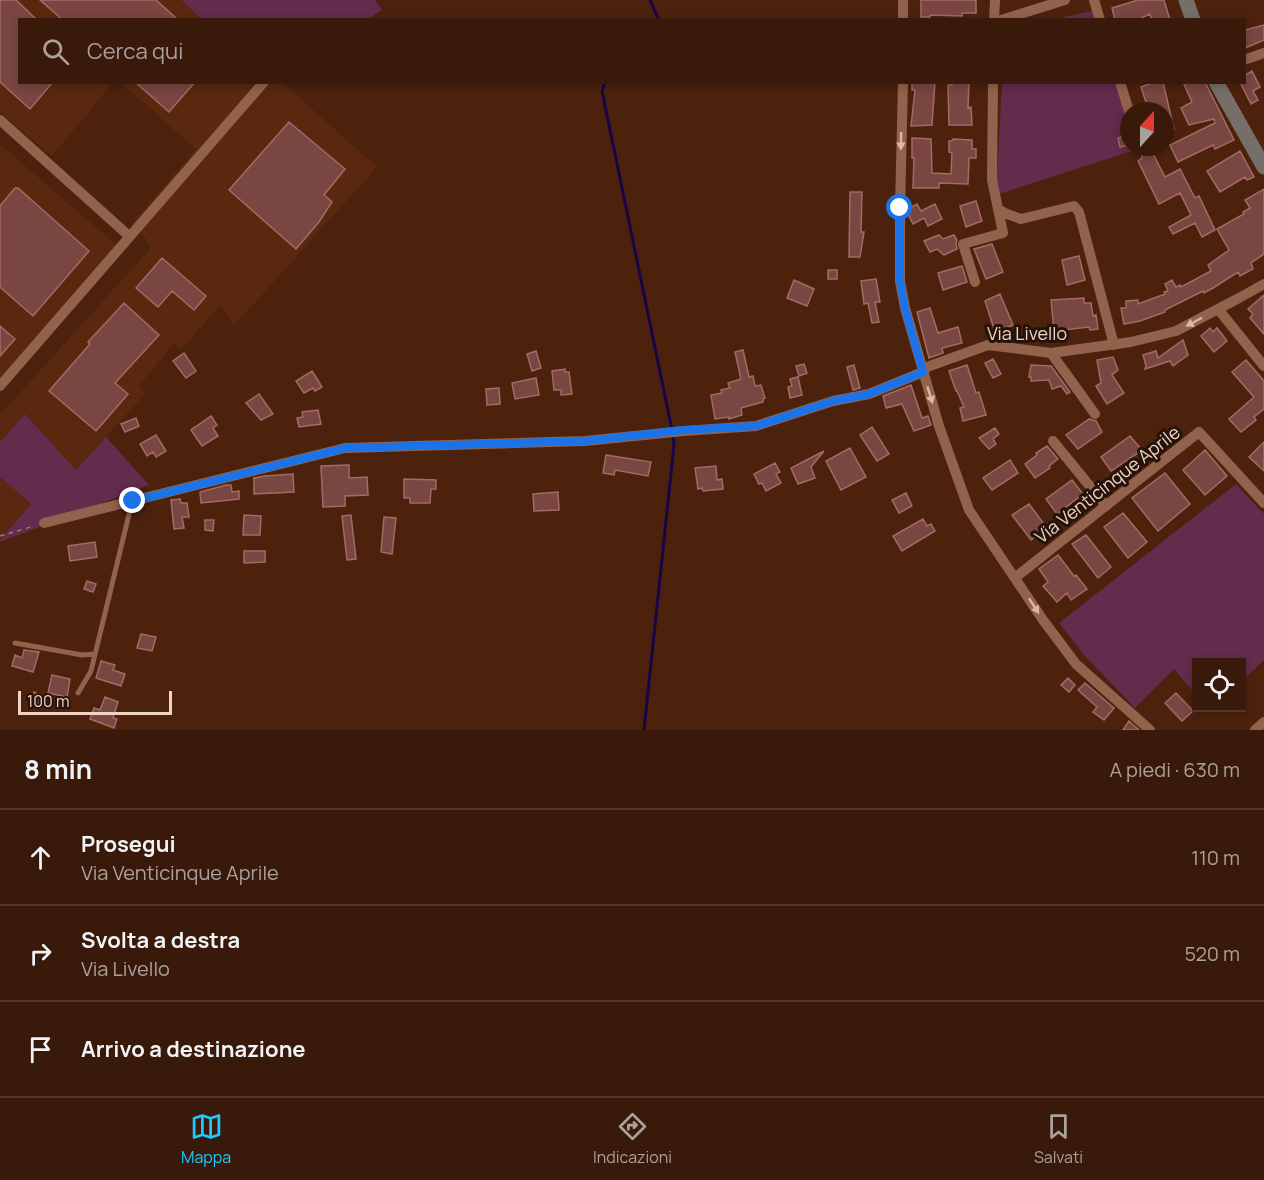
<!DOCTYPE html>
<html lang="it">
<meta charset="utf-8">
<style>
:root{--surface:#391a0a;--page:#402313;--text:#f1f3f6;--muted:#aba19c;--line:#53382b;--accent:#1ec9fd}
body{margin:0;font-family:Manrope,sans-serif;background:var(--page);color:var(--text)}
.controls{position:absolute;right:18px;bottom:18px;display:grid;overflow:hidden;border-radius:0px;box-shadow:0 3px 9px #0003}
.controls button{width:54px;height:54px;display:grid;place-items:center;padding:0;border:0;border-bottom:2px solid var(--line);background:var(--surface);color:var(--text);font:30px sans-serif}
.compass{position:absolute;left:1120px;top:102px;width:54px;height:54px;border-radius:50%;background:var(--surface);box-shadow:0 3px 9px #0003;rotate:21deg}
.scale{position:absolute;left:18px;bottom:15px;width:154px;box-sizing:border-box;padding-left:6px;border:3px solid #efd3c7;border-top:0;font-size:16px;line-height:21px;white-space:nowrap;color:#efd3c7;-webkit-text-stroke:4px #25120a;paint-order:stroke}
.stop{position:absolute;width:18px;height:18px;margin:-14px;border:4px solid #1a73e8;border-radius:50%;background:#fff}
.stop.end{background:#1a73e8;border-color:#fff;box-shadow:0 2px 6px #0008}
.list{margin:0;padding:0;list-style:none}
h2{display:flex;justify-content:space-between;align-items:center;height:78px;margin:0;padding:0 24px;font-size:26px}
h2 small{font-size:20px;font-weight:400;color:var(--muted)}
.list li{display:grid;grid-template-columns:39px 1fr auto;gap:18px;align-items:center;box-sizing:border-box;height:96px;padding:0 24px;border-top:2px solid var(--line)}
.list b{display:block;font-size:22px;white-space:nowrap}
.list p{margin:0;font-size:20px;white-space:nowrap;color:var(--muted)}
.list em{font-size:20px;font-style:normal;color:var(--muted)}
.icon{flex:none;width:33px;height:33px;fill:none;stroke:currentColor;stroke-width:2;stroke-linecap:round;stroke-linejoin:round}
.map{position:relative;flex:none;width:1264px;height:730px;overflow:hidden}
.search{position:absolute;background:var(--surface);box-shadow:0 3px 9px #0003;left:18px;right:18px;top:18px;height:66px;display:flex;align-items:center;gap:15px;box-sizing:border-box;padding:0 21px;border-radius:0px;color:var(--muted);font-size:22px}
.sheet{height:366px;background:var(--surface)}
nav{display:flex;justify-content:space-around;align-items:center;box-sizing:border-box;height:84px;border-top:2px solid var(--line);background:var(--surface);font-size:16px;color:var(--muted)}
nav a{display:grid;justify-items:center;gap:3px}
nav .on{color:var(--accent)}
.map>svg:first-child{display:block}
.built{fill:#59280e}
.green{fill:#632b4c}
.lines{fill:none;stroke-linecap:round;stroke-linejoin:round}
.stream{stroke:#180547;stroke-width:3}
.building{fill:#794642;stroke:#a26b66;stroke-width:1.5}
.path{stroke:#9f7c6c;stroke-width:1.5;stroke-dasharray:4.5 4.5;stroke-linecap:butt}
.lane{stroke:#93624c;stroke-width:5}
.street{stroke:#93624c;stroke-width:10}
.secondary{stroke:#766f69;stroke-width:15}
.oneway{fill:#d8b7a8}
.route{stroke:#1a73e8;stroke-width:8}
.labels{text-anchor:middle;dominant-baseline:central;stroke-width:6;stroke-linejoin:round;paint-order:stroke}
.street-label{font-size:18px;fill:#efd3c7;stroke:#25120a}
</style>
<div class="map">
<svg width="1264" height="730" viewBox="0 0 1264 730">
<rect width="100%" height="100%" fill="#4c220d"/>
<!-- built -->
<path class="built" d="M0,0H181L202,19L20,20V82L113,83L52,156L0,112Z
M121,83H283L377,167L234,326L220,305L181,350L174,343L139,386L145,394L76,470L25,415L0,442V415L149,250L150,248L146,239L131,224L196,149Z
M0,144L119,247L0,378Z
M0,477L31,504L0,540Z"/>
<!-- green -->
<path class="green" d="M181,0H375L382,10L368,19L202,20Z
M1097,10L1100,20H1054L1059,18Z
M1002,83H1118L1129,119V147H1137L1138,149L996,195Z
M25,414L76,470L106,437L149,485L0,542V540L31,504L0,477V442Z
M1236,484L1264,514V660L1242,681V662H1196V695L1174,669L1135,708L1085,656L1059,623Z"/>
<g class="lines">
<!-- stream -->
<path class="stream" d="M650,0L659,20
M605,82L602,91L672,430
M644,730L674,445L673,436"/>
</g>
<!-- building -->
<path class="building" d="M0,0H16L37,20H20V82H53L30,109L0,82Z
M40,0H156L178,20H63Z
M921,0H976V13H962V16L930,15V17H921Z
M1138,0H1164L1170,20H1152L1150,14L1137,20H1115L1112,8Z
M1264,25V40L1245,48V30Z
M1252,71L1260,87L1253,91L1258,100L1251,104L1240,82H1245V75Z
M135,82H195L169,112Z
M912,82H935L932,125L911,126L915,90H912Z
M952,82H969L968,108L971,107L972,125H949L948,85H952Z
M1155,82H1163L1174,129L1165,131V111H1149L1141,87Z
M1183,82H1205L1234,140L1215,149L1213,145L1178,162L1170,145L1215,123L1214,119L1189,125L1181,108L1192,102Z
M289,122L345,169L324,195L332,202L319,222L296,249L229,190Z
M1126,136L1129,145L1120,147L1118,138Z
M912,138L931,139L932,173L951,174L952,153L949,152V141H952L953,139L972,140V149H976V158H969L968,184L939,183V188H913L914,158H912Z
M1151,150L1165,177L1180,169L1195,198L1199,196L1215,230L1202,237L1195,223L1173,234L1169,227L1191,215L1180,193L1159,204L1138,161L1142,158V155Z
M1240,151L1254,177L1247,180L1245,177L1220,192L1207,171Z
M15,188H18L89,251L33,316L0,287V206Z
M1264,189V254L1251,263L1253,269L1240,276L1238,272L1213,288L1204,293L1203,291L1165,310V312L1140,321L1124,324L1121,308H1126V301L1138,300V304L1165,294L1164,292L1168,291L1165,284L1172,280L1176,287L1180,285L1181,287L1211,271L1208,265L1229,250L1217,229L1244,214L1243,212L1250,208L1245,200Z
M850,192H862L861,232H864L860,257H849Z
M976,201L982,221L966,227L960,206Z
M917,204L921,211L935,204L942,219L928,226L924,218L913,224L908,214V209Z
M939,235L943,239L954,235L957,240L956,243L957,249L944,255L937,249L930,252L924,241Z
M992,244L1003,272L986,279L974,249Z
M1079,256L1085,280L1067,285L1062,260Z
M162,258L206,296L194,310L172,291L158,307L136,288Z
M962,266L967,282L943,290L938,273Z
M828,270H837V279H828Z
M876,279L880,302H875L879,322L872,323L868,303L864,304L861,281Z
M794,280L814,289L807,306L787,298Z
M1000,294L1013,325L995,332L985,301Z
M1264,295V334L1250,318L1253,314L1248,309Z
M1084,298V303H1091L1093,316L1096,315L1098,329L1090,330L1089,327L1054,331L1051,300Z
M124,303L159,335L115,383L128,394L96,431L49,391L90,344L88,342Z
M930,308L938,333L958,327L962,343L942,348L943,353L929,358L917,312Z
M0,326L15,339L0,356Z
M1210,328L1213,332L1217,328L1227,341L1214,352L1201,336Z
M1183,340L1188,355L1173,366L1170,361L1145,369L1146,366L1143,355L1156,351L1158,358Z
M743,350L749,377L753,376L755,386L761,385L765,398L763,399V402L741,408L742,415L729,419V417L715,419L711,395L722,393L721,390L730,388L728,383L741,379L735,352Z
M536,351L541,368L532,371L527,354Z
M184,353L196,371L186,378L173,361Z
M1113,357L1118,370L1112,375L1124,393L1107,404L1096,386L1101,383L1097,360Z
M993,359L1001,374L993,378L985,363Z
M1246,360L1264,381V409L1254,417L1256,420L1241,432L1229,419L1254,397L1232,372Z
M804,364L807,373L799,376L796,366Z
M854,365L860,388L853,390L847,367Z
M967,365L976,393L979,392L986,415L963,421L960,408L964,407L957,391H956L949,371Z
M1031,365L1051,366L1070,392L1067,394L1061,386L1052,389L1049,380L1031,381V377H1029Z
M565,369V372H569L572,394L561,395V390H554L552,371Z
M312,371L322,387L315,391L313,388L304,393L296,381Z
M798,377L802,395L790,398L788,387L792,386L790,379Z
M536,378L539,395L515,399L512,383Z
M911,385L922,418L928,416L931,425L914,431L902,404L886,408L883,396Z
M499,388L500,404L487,405L486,389Z
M259,394L273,414L261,420L246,403Z
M318,410L321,424L299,427L297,418L303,417L302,412Z
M211,416L217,425L213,428L218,436L202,446L191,430Z
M136,418L139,426L125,432L121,424Z
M1089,419L1096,421L1102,432L1078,449L1066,435Z
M872,427L889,454L877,461L860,435Z
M995,428L999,434L993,439L996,444L989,449L979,438Z
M156,435L166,451L156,457L153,452L147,456L140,444Z
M1130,436L1142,450L1111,471L1101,457Z
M1264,442V471L1249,457Z
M1047,446L1058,459L1049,466L1050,468L1035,478L1025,464L1037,455L1036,453Z
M850,448L866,477L841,490L826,461Z
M1205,450L1227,476L1205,495L1183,470Z
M824,451L811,467L815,478L798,484L791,468Z
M606,455L651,462L648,476L615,470L614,475L603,473Z
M1010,460L1018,473L992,490L983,478Z
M775,463L780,472L776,474L781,483L766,491L762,483L759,484L754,474Z
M349,465V478L367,477L368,495L345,496V506L323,507L321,466Z
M716,466L717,480L722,479L723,489L703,491L702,488L698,489L695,468Z
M1165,473L1190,504L1158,531L1132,498Z
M293,474L294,492L254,494V478L265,476Z
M404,479L436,480V489H431L430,503H410V498H404Z
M1072,480L1083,494L1057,514L1046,499Z
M226,485H231L232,492L239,491V499L201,503L200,492Z
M558,492L559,510L534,511L533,494Z
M906,493L912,506L899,513L892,500Z
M180,499L181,503H187L189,517H182L184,528L174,529L171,500Z
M1029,504L1047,528L1031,540L1012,515Z
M1123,513L1147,542L1128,558L1104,527Z
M244,515L261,516L260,535H243Z
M351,515L356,559L347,560L342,516Z
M384,517L396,518L392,554L381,552Z
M923,519L927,526L931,524L935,531L902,551L893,536Z
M205,520H214L213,531L205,530Z
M1086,535L1111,567L1098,578L1072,544Z
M95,542L97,557L70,561L68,546Z
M244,551H265V562L244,563Z
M1058,555L1074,576L1076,575L1087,589L1071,600L1067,593L1057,602L1043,586L1048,582L1039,569Z
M87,581L96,584L93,592L84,589Z
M141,634L156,637L152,651L137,648Z
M24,650L39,652L33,672L12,666L15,655L22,658Z
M101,661L115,665L113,670L125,674L121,686L96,678Z
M52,675L70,679L67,697L48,693Z
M1068,678L1075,685L1069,692L1061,685Z
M1085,683L1114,708L1104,720L1093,712L1097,707L1078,690Z
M34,692L42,696L38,705L30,701Z
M1176,693L1193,711L1182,721L1165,703Z
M105,697L118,702L113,718L117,719L114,728L90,719L94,708L100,710Z
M1129,721L1139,730H1123Z"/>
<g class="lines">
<!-- path -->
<path class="path" d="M0,536L34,526"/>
<!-- lane -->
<path class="lane" d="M15,643L82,655L95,654
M78,693L91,671L132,502"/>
<!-- street -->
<path class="street" d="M903,0V20
M1094,0L1100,20
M994,20L995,0
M1001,20L1065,0
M1244,60L1264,53
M903,82L900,208V281L905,308L939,426L969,510L1043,620L1076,664L1150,730
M1120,82L1129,111
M0,120L129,236
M998,209L1007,214L1021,219L1074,206L1079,212L1114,345
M975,282L963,244L1003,233L992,180L993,82
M1218,309L1264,366
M1051,353L1095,414
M0,386L264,82
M1053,441L1106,506
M44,523L345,448L585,441L684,431L756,426L833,401L869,394L923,372L927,367L988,345L1051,353L1131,342L1176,331L1239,298L1264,284
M1016,577L1199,432L1264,503
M1255,730L1264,722"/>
<!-- secondary -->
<path class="secondary" d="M1186,0L1193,20
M1216,82L1264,167"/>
</g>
<!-- one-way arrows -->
<defs><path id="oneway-solid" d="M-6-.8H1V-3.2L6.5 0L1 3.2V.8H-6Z" transform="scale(1.5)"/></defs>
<g class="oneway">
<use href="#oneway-solid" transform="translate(901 141) rotate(91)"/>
<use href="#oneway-solid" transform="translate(1194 322) rotate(152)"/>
<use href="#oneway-solid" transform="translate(930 395) rotate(73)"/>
<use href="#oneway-solid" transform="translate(1034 606) rotate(57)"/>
</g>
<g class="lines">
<!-- route -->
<path class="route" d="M133,501L345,448L585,441L684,430L756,426L833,401L869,394L923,372L905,309L900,281V208"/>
</g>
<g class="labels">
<!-- street labels -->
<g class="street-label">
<text x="1027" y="333">Via Livello</text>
<text transform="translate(1107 484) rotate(-38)">Via Venticinque Aprile</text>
</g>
</g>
</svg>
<div class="controls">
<button><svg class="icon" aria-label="locate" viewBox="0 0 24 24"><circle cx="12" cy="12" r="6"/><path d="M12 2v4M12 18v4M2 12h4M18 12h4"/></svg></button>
</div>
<svg class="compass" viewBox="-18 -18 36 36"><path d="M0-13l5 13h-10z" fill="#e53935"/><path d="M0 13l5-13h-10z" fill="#aba19c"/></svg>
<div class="scale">100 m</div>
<div class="stop" style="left:900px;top:208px"></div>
<div class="stop end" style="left:133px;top:501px"></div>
<div class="search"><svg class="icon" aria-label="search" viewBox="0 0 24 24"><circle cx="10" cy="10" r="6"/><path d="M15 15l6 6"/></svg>Cerca qui</div>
</div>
<section class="sheet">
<h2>8 min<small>A piedi · 630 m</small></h2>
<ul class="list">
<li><svg class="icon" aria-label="ahead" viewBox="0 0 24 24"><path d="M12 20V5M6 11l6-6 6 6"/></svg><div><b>Prosegui</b><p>Via Venticinque Aprile</p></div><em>110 m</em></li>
<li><svg class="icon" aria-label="right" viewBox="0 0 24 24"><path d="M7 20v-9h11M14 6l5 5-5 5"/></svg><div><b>Svolta a destra</b><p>Via Livello</p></div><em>520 m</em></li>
<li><svg class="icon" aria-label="arrive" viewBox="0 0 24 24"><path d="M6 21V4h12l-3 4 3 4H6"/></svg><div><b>Arrivo a destinazione</b></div></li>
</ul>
</section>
<nav>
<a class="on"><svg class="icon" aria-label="map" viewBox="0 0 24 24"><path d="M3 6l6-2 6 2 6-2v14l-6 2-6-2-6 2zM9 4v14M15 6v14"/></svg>Mappa</a>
<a><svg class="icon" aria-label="directions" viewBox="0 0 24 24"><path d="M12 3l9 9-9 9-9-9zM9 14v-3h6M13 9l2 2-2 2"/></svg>Indicazioni</a>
<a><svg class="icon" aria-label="saved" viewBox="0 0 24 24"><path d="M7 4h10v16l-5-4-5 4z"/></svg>Salvati</a>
</nav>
